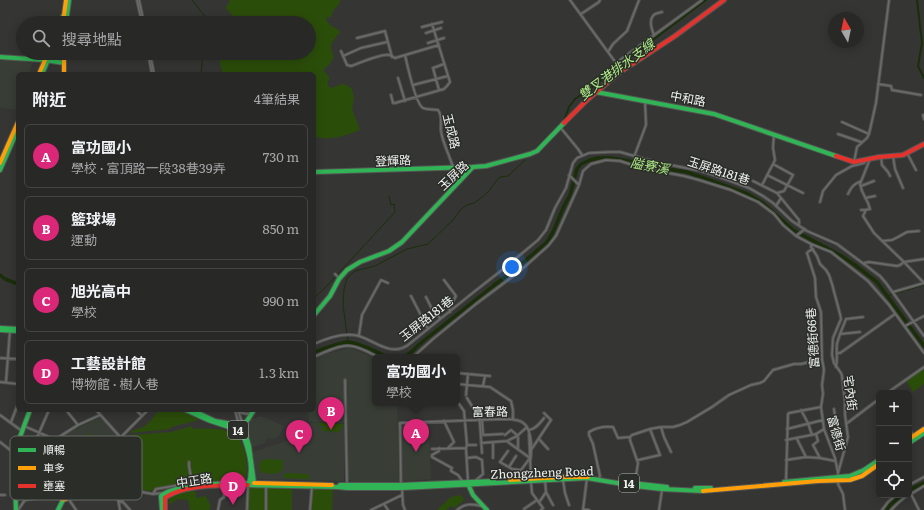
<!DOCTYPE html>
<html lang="zh-TW">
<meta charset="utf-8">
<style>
:root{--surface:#282827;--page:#343433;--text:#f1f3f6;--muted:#a5a6a7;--line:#444;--accent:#db2777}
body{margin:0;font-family:Literata,"Noto Sans TC",serif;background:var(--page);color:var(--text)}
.controls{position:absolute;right:12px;bottom:12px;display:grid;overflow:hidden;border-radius:6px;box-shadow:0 2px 10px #0003}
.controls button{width:36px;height:36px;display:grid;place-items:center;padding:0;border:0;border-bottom:1px solid var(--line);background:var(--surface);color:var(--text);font:20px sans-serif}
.compass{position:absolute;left:828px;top:12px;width:36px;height:36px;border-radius:50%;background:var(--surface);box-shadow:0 2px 10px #0003;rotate:351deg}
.you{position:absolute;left:512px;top:267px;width:14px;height:14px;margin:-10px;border:3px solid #fff;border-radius:50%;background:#1a73e8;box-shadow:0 0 0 6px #1a73e833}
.badge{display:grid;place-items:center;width:26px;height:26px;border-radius:50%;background:var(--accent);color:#fff;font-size:13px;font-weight:700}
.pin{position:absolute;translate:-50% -33px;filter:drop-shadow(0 1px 2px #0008)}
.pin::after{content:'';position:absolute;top:21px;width:14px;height:12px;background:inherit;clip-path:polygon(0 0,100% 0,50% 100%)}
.popup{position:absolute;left:372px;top:354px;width:88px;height:52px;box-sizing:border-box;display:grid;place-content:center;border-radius:6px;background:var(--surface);filter:drop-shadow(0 1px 3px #0005);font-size:13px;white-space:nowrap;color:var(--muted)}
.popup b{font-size:15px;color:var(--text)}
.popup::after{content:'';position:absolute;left:50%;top:100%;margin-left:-8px;border:8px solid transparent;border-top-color:var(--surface)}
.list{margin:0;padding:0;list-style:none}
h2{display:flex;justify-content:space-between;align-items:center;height:52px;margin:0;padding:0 16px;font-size:17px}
h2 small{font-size:13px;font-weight:400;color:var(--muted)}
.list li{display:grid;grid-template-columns:26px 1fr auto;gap:12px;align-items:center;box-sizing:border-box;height:64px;margin:0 8px 8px;padding:0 8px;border:1px solid var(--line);border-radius:6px}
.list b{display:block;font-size:15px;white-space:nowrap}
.list p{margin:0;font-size:13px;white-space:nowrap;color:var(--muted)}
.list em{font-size:13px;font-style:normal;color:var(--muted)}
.icon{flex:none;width:22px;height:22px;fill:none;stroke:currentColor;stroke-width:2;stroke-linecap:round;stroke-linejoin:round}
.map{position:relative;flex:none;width:924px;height:510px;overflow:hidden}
.search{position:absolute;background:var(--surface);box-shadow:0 2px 10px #0003;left:16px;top:16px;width:300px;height:44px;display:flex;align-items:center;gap:10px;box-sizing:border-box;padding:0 14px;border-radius:22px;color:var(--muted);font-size:15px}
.panel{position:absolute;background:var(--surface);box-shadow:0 2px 10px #0003;left:16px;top:72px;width:300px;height:340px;border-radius:6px}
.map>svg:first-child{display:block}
.built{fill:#383e36}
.green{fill:#2b4d0a}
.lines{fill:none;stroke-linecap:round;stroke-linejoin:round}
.stream{stroke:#1a2f09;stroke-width:1}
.canal{stroke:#1a2f09;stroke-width:2}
.river{stroke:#1a2f09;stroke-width:3.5}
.street-casing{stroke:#545553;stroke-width:3.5}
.fast-casing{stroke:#545553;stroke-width:6}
.slow-casing{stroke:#545553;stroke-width:6}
.jam-casing{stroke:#545553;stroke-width:6}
.street{stroke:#6a6b6a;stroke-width:1.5}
.fast{stroke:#30b455;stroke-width:4}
.slow{stroke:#ff9f0a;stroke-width:4}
.jam{stroke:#e5322d;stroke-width:4}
.labels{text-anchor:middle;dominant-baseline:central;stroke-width:3;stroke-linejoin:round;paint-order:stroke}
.shield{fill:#2b2d29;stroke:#b4b6b3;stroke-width:1}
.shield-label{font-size:11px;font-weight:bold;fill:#eff1ee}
.street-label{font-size:12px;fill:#eff1ee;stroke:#2b2d29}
.water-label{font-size:13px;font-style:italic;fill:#adeb85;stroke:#2b2d29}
.key{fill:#2b2d29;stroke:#666864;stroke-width:1}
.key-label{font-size:11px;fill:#eff1ee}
</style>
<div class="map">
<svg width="924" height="510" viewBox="0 0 924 510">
<rect width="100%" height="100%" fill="#353634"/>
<!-- built -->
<path class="built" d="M1,59L33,62L28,74H18V102L15,110L0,107V61Z
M350,348L375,358V403H397L399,483L351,482L348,478L347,469V423L309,422L308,410H314V360L326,354Z
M261,416L284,426L278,437L272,439L271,438L266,439L265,443L252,447L246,424L250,420Z
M100,417L118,438L69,487L48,461L61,451L57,444V441L59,438Z
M308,423L345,424L344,481L257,479L256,478L254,465L253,452L287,441L300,434Z
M428,424L431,479L403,481L401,426Z"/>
<!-- green -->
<path class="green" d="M229,0H340V3L333,11L331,17H326C327,25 334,27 340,31V33C336,36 331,43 331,47C331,51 333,54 334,58L331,61L330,64L323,70L329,77V81H327C327,84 328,86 331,88C341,85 343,81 352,89L354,98L352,109L360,130C347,135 328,142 314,136V74H223C221,67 218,60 221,53H309V23H231L234,18L228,10L225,8L230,2Z
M924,367V384L913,392L906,380Z
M159,410H181L199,420L171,427V429L130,433C134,429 136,430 141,428C149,425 154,416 159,410Z
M319,423L343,424V428H340V432L322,431V427H335L319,426Z
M192,426L193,429C203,428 222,428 231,432C246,438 249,468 245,481L216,482L155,491L137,490L126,488L117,485L106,458L123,438L132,435L171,432Z
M90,433L91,435L83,441C95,446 89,452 82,458C80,460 77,463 74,463C67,463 65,456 68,451Z
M265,459L284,460V462H282C287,477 270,473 262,473C257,467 258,462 265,459Z
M284,473L308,474L310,479L284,478Z
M249,487L292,488V510H249Z
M312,488L333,489L332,510H311Z
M194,491L196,493V498L206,496L211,507L209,510H190L188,500L177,499L172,503L168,504C171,492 183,492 194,491Z
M460,495L464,499L462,502L454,508L451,506L446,510H437L451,497Z"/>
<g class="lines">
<!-- stream -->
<path class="stream" d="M192,0L207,19V23
M201,74L203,53
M314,170L477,165
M887,296L924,285
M314,298L325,288L395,212L394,204L391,205L389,196
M348,341L343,305L344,289L347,278L355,271L375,266L407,249L428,244L453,220L461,209L467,205L474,203L481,198L488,192L498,179L500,177L508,176L525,160"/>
<!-- canal -->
<path class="canal" d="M917,0L922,43L918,66L924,78
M537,148L564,121L569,107L575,99L591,88L621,64L706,0"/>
<!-- river -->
<path class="river" d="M0,275L5,279L18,284
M314,352C323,349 338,343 347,342C357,341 378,353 388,357
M404,357L410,353L422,342L493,286L513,271L547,242L553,232L564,206L570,195L577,169L581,164L590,160L598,158H611L624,160L667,169L687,172L748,194L763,203L793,230L840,255L855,265L877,282L924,346
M909,490L924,483
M887,510L890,505L902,495"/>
<defs>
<path id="street" d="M137,0L142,23
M139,0L144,23
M570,0L616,63
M581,14L599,2L600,0
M422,27L442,22
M426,33L441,28
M654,35C652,30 649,20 653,16C654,13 659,13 662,12
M357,38L385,31L392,57
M428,43L444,38
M341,51L347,65L351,66C357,64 383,53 389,55C391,55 393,57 395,58L439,45
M608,52L613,44L627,31L639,0
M148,53L152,74
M150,53L154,74
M405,55C407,64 416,105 423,108C427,110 433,109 438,110C443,116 440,124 441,131C442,141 450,157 453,167
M343,56L361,48L387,42
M620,72L616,63L702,0
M398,78L405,101
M878,84L891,86L892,90L921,95
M413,85L448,76
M439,90L433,68L444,64
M391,95L393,103H395L444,89L447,86L450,82L432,24
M923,115L924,119
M842,122L869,134
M560,127L578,149L582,155
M838,134L861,142
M907,153L916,170
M893,156L895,169L903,188
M634,157L646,125L645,100
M881,157L882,165L888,172L890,176
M870,159L860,184L862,191L868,203L870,209L865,210V212L863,216L874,233L904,262L924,283
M854,162L857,147L867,138L869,134L876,103L889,0
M569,175L579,185
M767,175L803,193
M753,181L777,193L784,191L793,175L773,164
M762,185L773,164L775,160L773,148L774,134
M861,186L874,181
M777,193L799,220V225
M848,194C851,187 854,184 861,181
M865,198L875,196
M820,202L823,191L836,175L852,166L864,163L866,160
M776,206L781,198
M861,210H865
M796,236L805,229
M882,241L892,240L898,237L907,232L919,231
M811,244V247L817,256L820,264L826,270L829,275L832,284L840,314L841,319L833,338L832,355L834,363L841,373L842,376L845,401V415L848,437L838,473V476
M813,249L809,251L807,253L815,278L816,297L821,312L822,359L824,370L822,385L823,394L821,407L824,429L835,458L838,473
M864,263L869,262L897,266L900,265L904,262L924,259
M335,274L339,278
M444,280L456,296L449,308L450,312
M893,292L924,283
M411,296L428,329
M426,297L433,311L440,318
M905,326L924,316
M840,334L860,332
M359,335L362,315L381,280L388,283
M314,344C327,338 345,332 359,336C375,341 391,357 408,345L470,295L502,270L538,240L546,230L555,208L566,188L573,163L577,158L589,153L609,152H620L656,162L701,171L725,179L749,188L763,196L773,203L792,221L807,231L837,244L880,276L886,283L924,336
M837,353H840L843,351L895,314
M314,357C322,353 342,344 351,346C360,347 370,353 378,357
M413,357L433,339L476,304L520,271L548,246L556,236L579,185L583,171L591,164L606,160L620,161L642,168L684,176L699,180L731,190L758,202L774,214L783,225L796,236L811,244L831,252L868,281L889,305L924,353
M0,358L18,359
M836,367C838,359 836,351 837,344C839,335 843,327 846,319L863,317
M457,373L490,376
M345,380L347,484
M0,382L18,384
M6,382L10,330
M457,384L490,387L511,401L513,410V419
M483,386L485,376
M887,393L924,367
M466,395L468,374
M467,398L475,411L479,410L482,453
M457,401L464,411L467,445L466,448L468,482
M834,409L838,438L841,448L845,449
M66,410L78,425
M96,410L121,438
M136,410L142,416
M235,410L239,425
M238,410L242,422V427
M801,410L808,423L812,435
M238,412L247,414L252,413
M0,415L22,431
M482,419L483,435L503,434
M444,421L454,442L448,448
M11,422L18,404
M846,424L879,399
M24,426L56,440
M661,427L664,437L671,452
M787,429L823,420
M909,429L914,436
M529,430C536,429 540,423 544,418
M529,434L531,478
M816,434L818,441L813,445L820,458
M505,435L511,430L517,435
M518,437V449
M539,439L548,449
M797,439L806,457
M786,440L816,434L824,429
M0,442L14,453L29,456L43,463L61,489
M493,442V458
M508,442L530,458L521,470L518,480
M481,443L507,441L517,436L527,427
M467,445H476
M439,448V451L432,455V457L452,468L451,470V471L458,475L463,482
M432,449L466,448
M531,450L551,420L544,413
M508,451L500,462L512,469L521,470
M102,455L116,488L120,510
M29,456L49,410
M467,458L476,457L482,460L483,474L475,481
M15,460L25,480V499
M638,460L660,455L650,429
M786,460L806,457L820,458L835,461
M189,462V466L192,483
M509,467L516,456
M599,478L600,476L593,444L589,435V432C597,427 604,426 613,427L618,438L630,437
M25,480L43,463L45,459L59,437L78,425L100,415
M545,480L546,492L553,505
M563,480L565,493L569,505
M839,480L838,484L843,494L845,510
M531,482L532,493L543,508L541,510
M786,482L788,414L789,413L821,407
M635,483L638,463L630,440V437L632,435L650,429L661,427H673L680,425L687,422L712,407L729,395L751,385L760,383L764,381L773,370L794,364H801L822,359
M401,484L400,423L503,419C522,419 529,422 531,442C531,449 532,455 530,462
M909,485L924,477
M402,488L403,505L405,510
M68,490L148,410
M909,490L919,510
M70,492L107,486L153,494L164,493L167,495
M153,494L156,489L209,480L211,484
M911,494L924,486
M0,495H5
M68,498L76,510
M118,500L121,502L122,501L130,510
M540,501L546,492
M384,504L388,510
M524,509L537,500
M583,509L589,510
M18,510L25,500L59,495
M218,510L220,500L224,497V485
M247,510L248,486
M266,510V486
M310,510L312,486
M371,510L402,495
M457,510C465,503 471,504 481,506
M583,510L587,478
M659,510L662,490
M882,510L888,502L896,495
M891,510L898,503L908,495"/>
<path id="fast" d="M60,23L63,16
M66,23L69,0
M0,57L45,60L64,63
M42,74L51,53
M596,92L714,114L836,156
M0,170L18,129
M314,172L473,167
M314,315L330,296L339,279L347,270L360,262L389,251L402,242L473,167L486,166L530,154L537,151L564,123
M0,328L18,329
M0,330L18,331
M186,410L208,420L232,428L242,432C248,448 255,469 248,485
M192,410L215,421L232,424L242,428L245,432L249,446L254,483
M241,430L254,410
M909,443L924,433
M784,482L850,476L864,470L879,460
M631,483L667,487
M468,484L473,495L487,510
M248,485L338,487L347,488H402L587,478L635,486L662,489L703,491
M340,485H401L494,481
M695,488H711
M16,510L14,453L30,410
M58,510L63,500
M162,510L161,496C174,483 234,483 254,483"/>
<path id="slow" d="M63,23L66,0
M64,53V74
M39,74L48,53
M0,163L18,122
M909,439L924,429
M510,480L562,477H588
M254,483L332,485
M58.5 494a5.5 5.5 0 1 1 11 0a5.5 5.5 0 1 1-11 0Z
M703,491L818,481L850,480L862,476L879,464"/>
<path id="jam" d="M564,123L587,100L620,72L675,36L724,0
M836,156L854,162L879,157L903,155L924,144
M165,510V498C183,484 226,485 248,485"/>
</defs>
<!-- street casing -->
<use href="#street" class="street-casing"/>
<!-- fast casing -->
<use href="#fast" class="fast-casing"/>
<!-- slow casing -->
<use href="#slow" class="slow-casing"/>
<!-- jam casing -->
<use href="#jam" class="jam-casing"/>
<!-- street -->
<use href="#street" class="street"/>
<!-- fast -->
<use href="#fast" class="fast"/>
<!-- slow -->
<use href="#slow" class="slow"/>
<!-- jam -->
<use href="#jam" class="jam"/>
</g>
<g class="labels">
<!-- shield labels -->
<g class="shield">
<rect x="228" y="421" width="20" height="18" rx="3"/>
<rect x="619" y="474" width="20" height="18" rx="3"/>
</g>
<g class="shield-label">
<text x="238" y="430">14</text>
<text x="629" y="483">14</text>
</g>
<!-- street labels -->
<g class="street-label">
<text transform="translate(688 98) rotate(11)">中和路</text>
<text transform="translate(452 131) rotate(76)">玉成路</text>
<text transform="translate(393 160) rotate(-2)">登輝路</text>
<text transform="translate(719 170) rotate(18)">玉屏路181巷</text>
<text transform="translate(453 175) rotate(-43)">玉屏路</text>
<text transform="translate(426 318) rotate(-38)">玉屏路181巷</text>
<text transform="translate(812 338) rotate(-94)">富德街66巷</text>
<text transform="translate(851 393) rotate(83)">宅內街</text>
<text transform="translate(490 411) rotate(-1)">富春路</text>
<text transform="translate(837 433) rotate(74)">富德街</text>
<text transform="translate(542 472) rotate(-2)">Zhongzheng Road</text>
<text transform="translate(194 480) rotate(-9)">中正路</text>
</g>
<!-- water labels -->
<g class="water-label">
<text transform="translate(616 69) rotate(-37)">雙叉港排水支線</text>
<text transform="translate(650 165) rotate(11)">隘寮溪</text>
</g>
</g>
<!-- legend -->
<rect x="10" y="436" width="132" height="64" rx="6" class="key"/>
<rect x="18" y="448" width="18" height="4" fill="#30b455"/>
<rect x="18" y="466" width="18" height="4" fill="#ff9f0a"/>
<rect x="18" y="484" width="18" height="4" fill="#e5322d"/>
<g class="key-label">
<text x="43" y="454">順暢</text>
<text x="43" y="472">車多</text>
<text x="43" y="490">壅塞</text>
</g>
</svg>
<div class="controls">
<button>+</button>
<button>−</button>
<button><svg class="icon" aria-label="locate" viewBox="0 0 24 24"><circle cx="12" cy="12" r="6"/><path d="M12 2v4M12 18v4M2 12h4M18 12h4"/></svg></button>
</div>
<svg class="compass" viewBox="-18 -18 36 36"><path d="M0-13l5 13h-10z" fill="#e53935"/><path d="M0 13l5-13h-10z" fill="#a5a6a7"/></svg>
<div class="you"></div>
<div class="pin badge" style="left:416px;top:452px">A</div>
<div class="popup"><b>富功國小</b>學校</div>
<div class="pin badge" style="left:331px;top:430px">B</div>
<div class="pin badge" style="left:299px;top:453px">C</div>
<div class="pin badge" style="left:233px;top:505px">D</div>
<div class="search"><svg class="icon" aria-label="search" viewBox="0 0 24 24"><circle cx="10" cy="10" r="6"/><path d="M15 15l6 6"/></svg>搜尋地點</div>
<section class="panel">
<h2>附近<small>4筆結果</small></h2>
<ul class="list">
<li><span class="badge">A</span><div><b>富功國小</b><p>學校 · 富頂路一段38巷39弄</p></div><em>730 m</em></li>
<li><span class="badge">B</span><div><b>籃球場</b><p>運動</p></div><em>850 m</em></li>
<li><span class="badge">C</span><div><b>旭光高中</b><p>學校</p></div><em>990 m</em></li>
<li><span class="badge">D</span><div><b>工藝設計館</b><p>博物館 · 樹人巷</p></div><em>1.3 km</em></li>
</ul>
</section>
</div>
